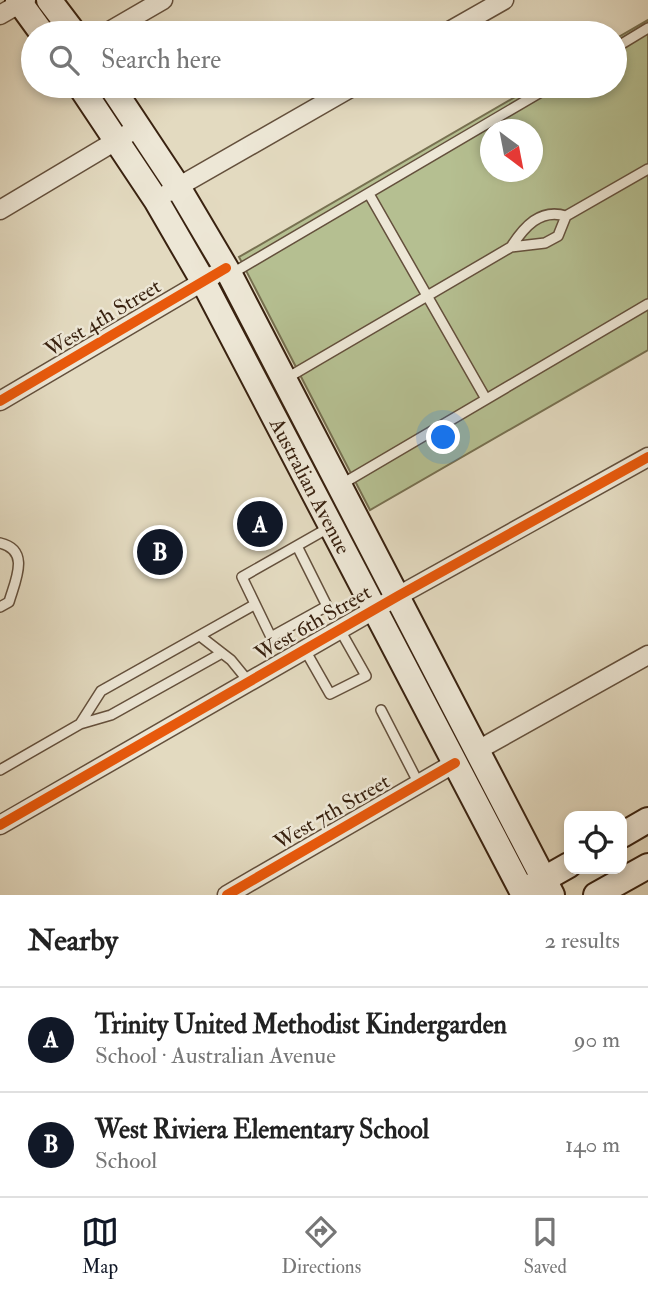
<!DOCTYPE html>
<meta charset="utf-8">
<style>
:root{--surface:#fff;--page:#f6f6f6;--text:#222;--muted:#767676;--line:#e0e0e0;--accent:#111827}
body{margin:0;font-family:"IM FELL Double Pica",serif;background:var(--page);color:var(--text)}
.controls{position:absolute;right:21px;bottom:21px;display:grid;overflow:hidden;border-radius:14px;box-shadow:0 4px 10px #0003}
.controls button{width:63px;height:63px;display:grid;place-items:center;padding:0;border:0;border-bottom:2px solid var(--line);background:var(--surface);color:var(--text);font:35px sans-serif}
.compass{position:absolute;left:480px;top:119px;width:63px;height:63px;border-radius:50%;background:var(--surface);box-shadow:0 4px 10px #0003;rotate:148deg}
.you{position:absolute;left:444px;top:438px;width:24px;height:24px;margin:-18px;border:5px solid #fff;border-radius:50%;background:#1a73e8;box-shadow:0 0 0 10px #1a73e833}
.badge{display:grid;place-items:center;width:46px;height:46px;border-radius:50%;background:var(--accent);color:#fff;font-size:23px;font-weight:700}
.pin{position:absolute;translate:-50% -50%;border:4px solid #fff;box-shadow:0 2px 7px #0006}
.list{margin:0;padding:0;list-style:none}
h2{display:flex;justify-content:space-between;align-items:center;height:91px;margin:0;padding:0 28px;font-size:30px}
h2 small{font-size:23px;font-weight:400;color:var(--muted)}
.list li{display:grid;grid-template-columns:46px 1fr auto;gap:21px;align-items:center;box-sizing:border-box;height:105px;padding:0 28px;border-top:2px solid var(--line)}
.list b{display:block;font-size:26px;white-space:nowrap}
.list p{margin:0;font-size:23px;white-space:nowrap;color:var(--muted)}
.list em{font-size:23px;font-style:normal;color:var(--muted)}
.icon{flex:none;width:38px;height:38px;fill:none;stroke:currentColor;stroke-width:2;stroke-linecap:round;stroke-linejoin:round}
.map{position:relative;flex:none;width:648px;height:895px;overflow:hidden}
.search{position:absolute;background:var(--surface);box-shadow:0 4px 10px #0003;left:21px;right:21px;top:21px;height:77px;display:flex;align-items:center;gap:18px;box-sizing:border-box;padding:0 24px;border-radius:38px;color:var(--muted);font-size:26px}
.sheet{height:301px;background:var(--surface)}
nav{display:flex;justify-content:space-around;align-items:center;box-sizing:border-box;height:98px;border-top:2px solid var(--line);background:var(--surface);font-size:19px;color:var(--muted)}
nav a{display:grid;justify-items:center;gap:4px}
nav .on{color:var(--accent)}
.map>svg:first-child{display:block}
.green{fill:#b5bf91;stroke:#777050;stroke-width:2;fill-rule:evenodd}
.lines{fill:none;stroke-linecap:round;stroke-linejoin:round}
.service-casing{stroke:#64503c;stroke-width:12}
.minor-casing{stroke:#64503c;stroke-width:21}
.secondary-casing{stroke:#392210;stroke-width:28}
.service{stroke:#ede7d6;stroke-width:9}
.minor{stroke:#ede7d6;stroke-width:18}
.secondary{stroke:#ede7d6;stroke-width:24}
.cycleway-casing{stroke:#ede7d6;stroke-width:15}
.cycleway{stroke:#e8590c;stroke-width:10}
.labels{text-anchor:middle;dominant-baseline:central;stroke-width:5;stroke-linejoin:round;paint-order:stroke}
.street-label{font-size:21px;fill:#392210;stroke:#ede7d6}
</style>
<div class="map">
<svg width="648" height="895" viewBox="0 0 648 895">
<rect width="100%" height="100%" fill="#e3dac0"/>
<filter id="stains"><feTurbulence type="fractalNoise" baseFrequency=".00286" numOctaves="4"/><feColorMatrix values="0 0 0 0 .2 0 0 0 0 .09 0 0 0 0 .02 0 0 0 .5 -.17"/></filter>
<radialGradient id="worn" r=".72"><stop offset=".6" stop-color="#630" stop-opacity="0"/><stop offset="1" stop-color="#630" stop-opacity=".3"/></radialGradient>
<!-- green -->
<path class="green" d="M648,20V350L370,510L239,257L534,86H615V39ZM490,130H532V172H490Z"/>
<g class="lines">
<defs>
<path id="service" d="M615,48L648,28
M369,194L486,399
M511,247C524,227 540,208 566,216
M231,274L551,86
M287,378L511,247L545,243L558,236L566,216L648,169
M342,484L648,304
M0,543C31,550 15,581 9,602L0,607
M297,546L327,606L271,637L242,577L330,527
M200,636L231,660L249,682
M305,650L330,694L366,676L340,630
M381,710L419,784
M80,724L111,715L222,653
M0,770L80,724L101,691L254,605"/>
<path id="minor" d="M0,15L26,0
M106,33L163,0
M446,33L504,0
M169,192L354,86
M0,210L139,127
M0,401L214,275
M478,750L648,655
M0,825L398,596L648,457
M227,895L455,763"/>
<g id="secondary">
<path d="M18,0L42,33"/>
<path d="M49,0L74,33"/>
<path id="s1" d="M80,86L156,200L203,281L524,895"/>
<path d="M111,86L178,187L230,275L552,895"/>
<path d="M622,835L648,820"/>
<path d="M532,886L569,865"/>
<path d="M596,895L648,866"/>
</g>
</defs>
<!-- service casing -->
<use href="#service" class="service-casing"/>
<!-- minor casing -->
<use href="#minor" class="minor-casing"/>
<!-- secondary casing -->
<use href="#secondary" class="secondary-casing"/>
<!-- service -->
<use href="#service" class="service"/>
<!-- minor -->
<use href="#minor" class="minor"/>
<!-- secondary -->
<use href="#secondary" class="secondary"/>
<defs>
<path id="cycleway" d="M0,401L226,268
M0,825L398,596L648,457
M227,895L455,763"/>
</defs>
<!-- cycleway casing -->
<use href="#cycleway" class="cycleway-casing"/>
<!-- cycleway -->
<use href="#cycleway" class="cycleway"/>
</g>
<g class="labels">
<!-- street labels -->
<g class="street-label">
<text transform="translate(103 318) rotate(-31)">West 4th Street</text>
<text stroke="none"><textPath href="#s1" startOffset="462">Australian Avenue</textPath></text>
<text transform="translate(313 623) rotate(-30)">West 6th Street</text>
<text transform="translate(332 812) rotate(-30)">West 7th Street</text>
</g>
</g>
<rect width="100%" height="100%" filter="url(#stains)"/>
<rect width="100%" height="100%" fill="url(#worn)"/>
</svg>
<div class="controls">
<button><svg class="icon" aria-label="locate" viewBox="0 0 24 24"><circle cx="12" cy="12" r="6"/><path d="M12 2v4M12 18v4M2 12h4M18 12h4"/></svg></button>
</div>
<svg class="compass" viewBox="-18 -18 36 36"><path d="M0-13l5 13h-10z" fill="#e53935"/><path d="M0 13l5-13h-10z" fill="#767676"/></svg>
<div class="you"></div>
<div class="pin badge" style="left:260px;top:524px">A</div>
<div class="pin badge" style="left:160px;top:552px">B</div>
<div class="search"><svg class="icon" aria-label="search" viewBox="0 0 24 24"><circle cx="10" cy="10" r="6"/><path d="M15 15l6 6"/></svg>Search here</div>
</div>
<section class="sheet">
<h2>Nearby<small>2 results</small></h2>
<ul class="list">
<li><span class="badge">A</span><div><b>Trinity United Methodist Kindergarden</b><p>School · Australian Avenue</p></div><em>90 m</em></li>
<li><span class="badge">B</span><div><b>West Riviera Elementary School</b><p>School</p></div><em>140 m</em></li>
</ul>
</section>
<nav>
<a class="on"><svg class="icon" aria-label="map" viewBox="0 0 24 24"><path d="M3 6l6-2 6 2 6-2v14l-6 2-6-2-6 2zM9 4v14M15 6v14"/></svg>Map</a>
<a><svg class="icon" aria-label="directions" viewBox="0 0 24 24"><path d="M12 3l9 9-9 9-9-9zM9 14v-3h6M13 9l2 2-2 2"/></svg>Directions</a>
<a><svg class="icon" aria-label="saved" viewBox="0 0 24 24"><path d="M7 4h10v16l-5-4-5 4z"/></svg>Saved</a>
</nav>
